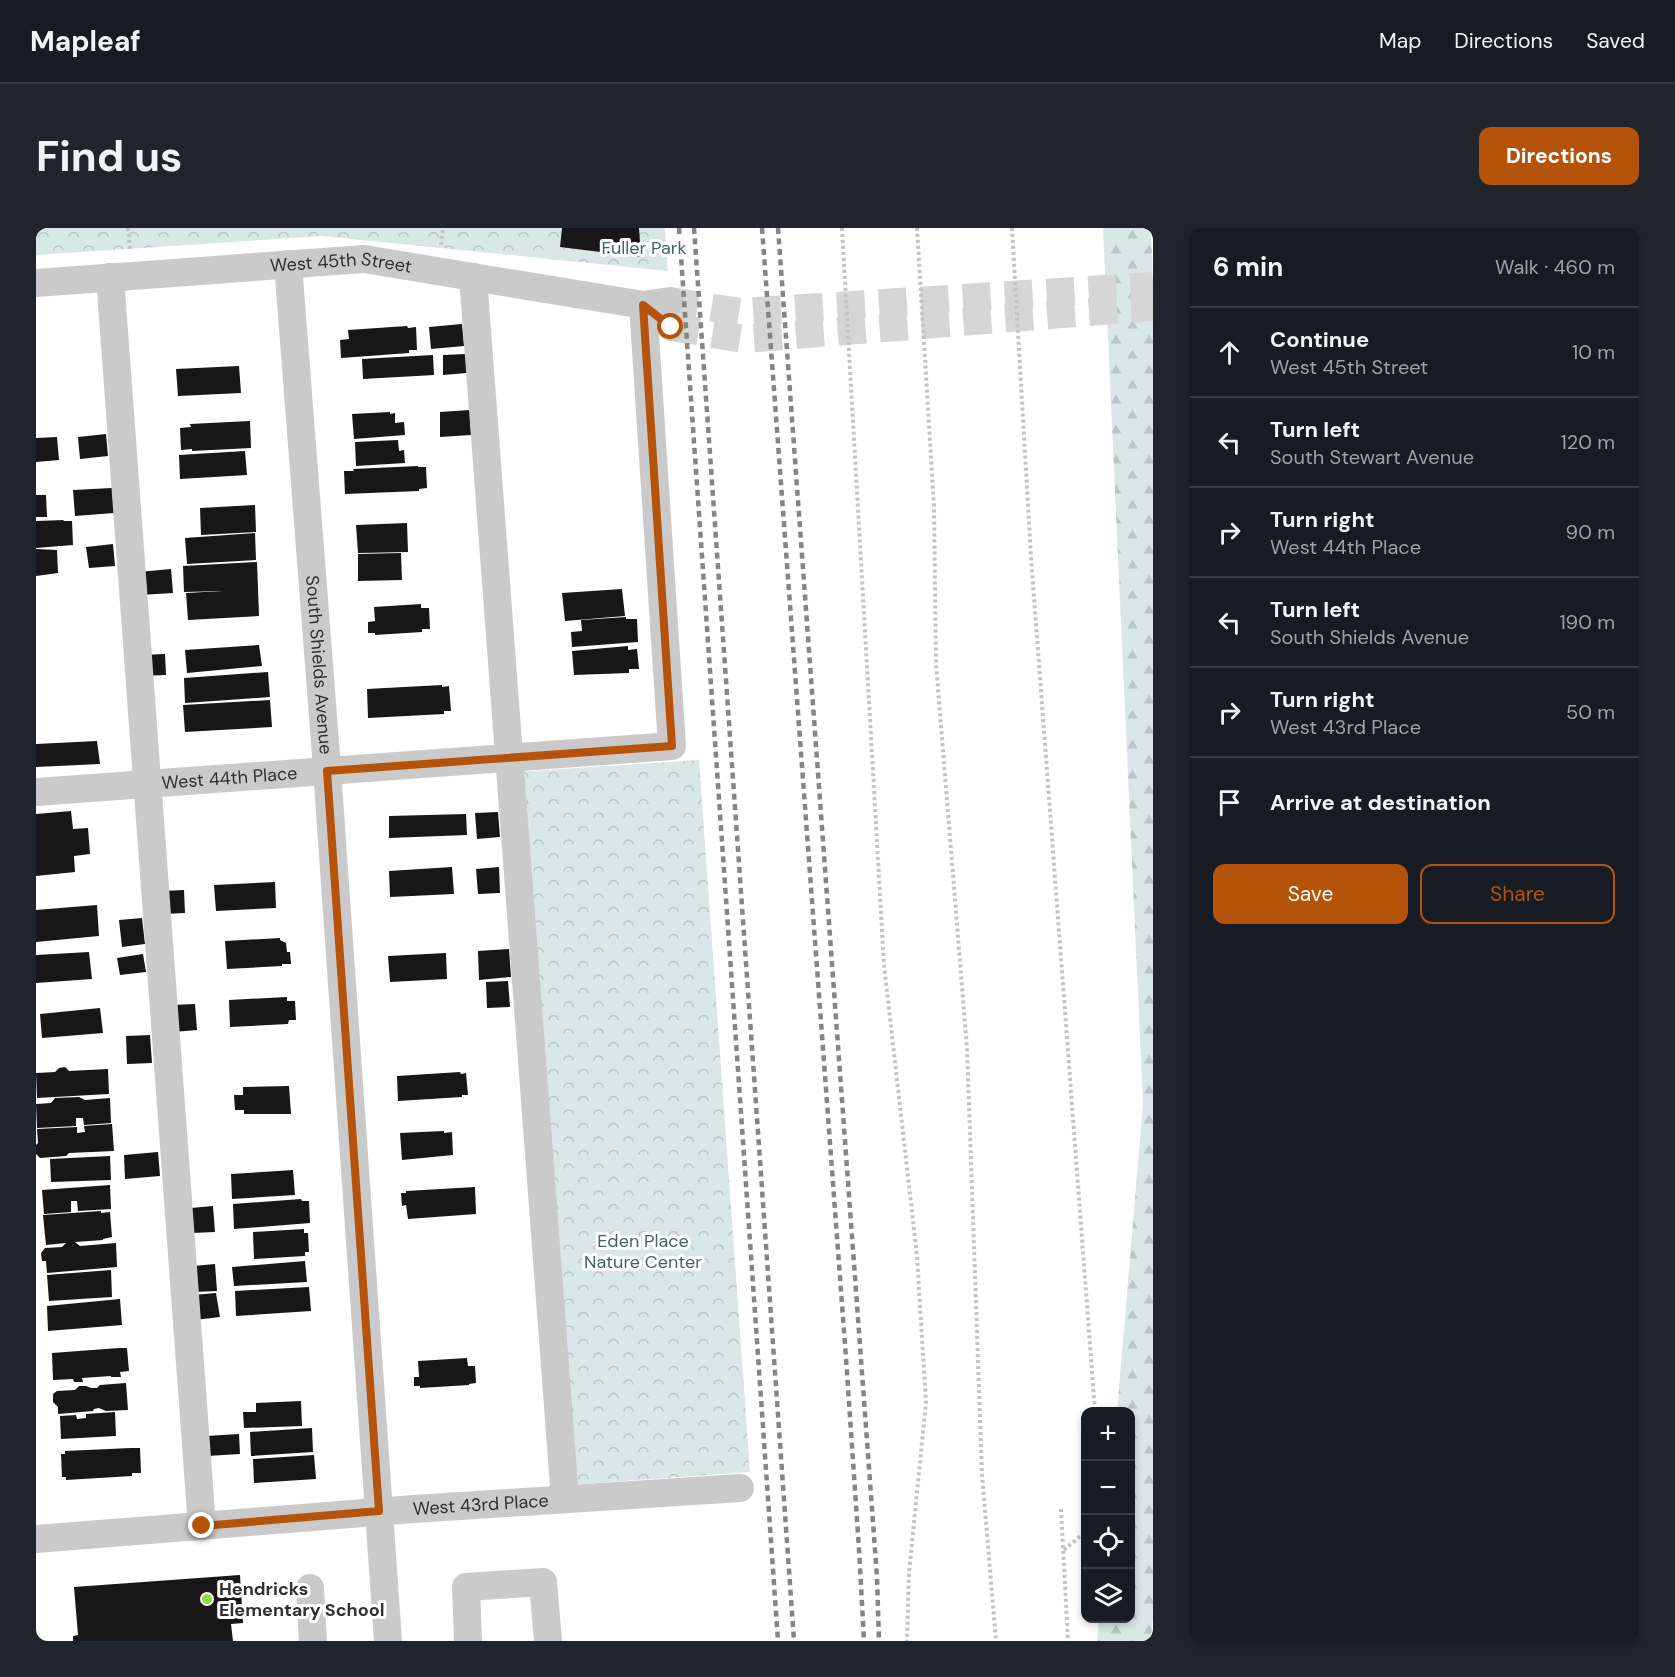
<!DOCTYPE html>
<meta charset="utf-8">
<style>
:root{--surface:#171b24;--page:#20242c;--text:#f1f3f6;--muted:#9ea1a6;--line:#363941;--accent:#b45309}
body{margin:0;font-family:"DM Sans",sans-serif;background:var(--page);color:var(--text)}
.controls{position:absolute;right:18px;bottom:18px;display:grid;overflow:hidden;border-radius:12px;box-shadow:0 3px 9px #0003}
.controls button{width:54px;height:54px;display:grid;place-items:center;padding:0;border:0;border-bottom:2px solid var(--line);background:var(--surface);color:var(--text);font:30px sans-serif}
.stop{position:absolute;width:18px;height:18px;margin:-14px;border:4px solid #b45309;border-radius:50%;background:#fff}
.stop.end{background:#b45309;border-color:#fff;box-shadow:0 2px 6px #0008}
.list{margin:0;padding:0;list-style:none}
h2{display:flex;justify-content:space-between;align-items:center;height:78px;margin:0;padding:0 24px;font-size:26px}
h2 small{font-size:20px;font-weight:400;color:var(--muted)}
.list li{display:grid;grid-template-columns:39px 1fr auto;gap:18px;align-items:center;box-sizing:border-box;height:90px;padding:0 24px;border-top:2px solid var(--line)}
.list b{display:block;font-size:22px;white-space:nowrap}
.list p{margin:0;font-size:20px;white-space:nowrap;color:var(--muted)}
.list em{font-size:20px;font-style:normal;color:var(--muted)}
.actions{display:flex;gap:12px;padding:18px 24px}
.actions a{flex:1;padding:14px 0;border:2px solid var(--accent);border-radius:12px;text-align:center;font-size:21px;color:var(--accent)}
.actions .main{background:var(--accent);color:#fff}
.icon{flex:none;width:33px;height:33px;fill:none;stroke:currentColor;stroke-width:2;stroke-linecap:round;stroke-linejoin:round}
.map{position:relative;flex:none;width:1117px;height:1413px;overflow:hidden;border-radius:12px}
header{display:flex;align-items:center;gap:36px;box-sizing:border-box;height:84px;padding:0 30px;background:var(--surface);border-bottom:2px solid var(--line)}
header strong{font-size:28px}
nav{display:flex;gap:33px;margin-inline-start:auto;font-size:21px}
.intro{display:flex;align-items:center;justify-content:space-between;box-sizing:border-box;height:144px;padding:0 36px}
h1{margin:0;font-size:42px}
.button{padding:15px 27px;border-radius:12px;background:var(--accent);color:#fff;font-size:21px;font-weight:700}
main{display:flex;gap:36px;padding:0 36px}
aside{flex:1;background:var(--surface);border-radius:12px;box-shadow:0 3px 9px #0003}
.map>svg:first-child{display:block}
.forest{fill:url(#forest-firs)}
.park{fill:url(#park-crowns)}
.building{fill:#171717}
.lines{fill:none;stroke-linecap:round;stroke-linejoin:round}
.minor-tunnel{stroke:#d6d6d6;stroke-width:28;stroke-dasharray:28 14;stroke-linecap:butt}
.path{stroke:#c4c4c4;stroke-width:4;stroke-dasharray:3 3;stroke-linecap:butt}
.minor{stroke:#cacaca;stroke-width:28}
.rail{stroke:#858585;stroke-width:4.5;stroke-dasharray:6 4.5;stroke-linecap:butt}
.route{stroke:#b45309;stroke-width:8}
.poi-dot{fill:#94d93f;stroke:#fff;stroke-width:2}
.labels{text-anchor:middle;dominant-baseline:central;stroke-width:6;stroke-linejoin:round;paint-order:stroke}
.park-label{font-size:18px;fill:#406668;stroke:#fff}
.street-label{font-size:18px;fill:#303030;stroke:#fff}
.poi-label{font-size:18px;font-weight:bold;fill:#303030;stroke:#fff;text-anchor:start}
</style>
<header>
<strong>Mapleaf</strong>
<nav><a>Map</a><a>Directions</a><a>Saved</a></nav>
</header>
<div class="intro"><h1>Find us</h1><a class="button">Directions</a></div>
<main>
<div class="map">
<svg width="1117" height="1413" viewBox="0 0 1117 1413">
<defs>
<pattern id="forest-firs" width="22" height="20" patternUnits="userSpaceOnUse" patternTransform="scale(1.5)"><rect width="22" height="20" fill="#d9e7e6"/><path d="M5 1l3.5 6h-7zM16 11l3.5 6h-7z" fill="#bbc6c6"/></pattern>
<pattern id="park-crowns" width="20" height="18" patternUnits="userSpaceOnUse" patternTransform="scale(1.5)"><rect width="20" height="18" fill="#d9e7e6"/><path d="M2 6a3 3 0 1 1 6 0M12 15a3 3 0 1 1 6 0" fill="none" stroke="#bbc6c6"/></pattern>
</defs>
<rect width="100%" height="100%" fill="#fff"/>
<!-- forest -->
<path class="forest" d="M1067,0H1115L1117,58V1386L1115,1413H1061L1063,1391L1094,1390V1184L1081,1183L1107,876Z"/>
<!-- park -->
<path class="park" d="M0,0H629L632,43L286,8L0,27Z
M663,532L714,1244L532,1257L480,544Z"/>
<!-- building -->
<path class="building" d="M526,0H603L605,29L524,19Z
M426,96L428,118L395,121L393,99Z
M371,98L372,100L380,99L381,122H373V125L305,130L304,112L313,111L312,102Z
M430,126L431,145L407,147V127Z
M397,127L398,147L327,151L326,131Z
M203,138L205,165L142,168L140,141Z
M434,182L435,207L404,209V184Z
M354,184V186L359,185V195L368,194L369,207L318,211L316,186Z
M214,193L215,220L156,223V221L145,222L144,200L155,199L154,196Z
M70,206L72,228L44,231L42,209Z
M21,209L23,232L0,234V210Z
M362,212L363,223L368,222L369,235L320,238L319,214Z
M209,223L211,247L144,251L143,227Z
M382,238V239H390L391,260L383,261V263L309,266L308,243H318L317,241Z
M76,260L78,285L39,288L37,262Z
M0,267H10L11,289H0Z
M219,277L220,304L165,307L164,280Z
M28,292L27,293H36L37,317L0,320V293Z
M371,295L372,324L322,325L320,297Z
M219,305L220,332L151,336L149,310Z
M77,316L79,338L53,340L50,319Z
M0,321L21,322L22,345L0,348Z
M365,325L366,352L322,353V326Z
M221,334L223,388L152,392L150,365L187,363L148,364L147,338Z
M135,341L137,365L104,367L102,344Z
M586,361L589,388L529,393L526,365Z
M385,376V380H393L394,401H386V404L339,407V405H332V394L339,393L338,379Z
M590,389V391H601L602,414L536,419L535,404L546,403L545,392Z
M223,417L226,438L151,445L149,422Z
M592,418V422L601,421L603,441H593V445L538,447L536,423Z
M129,426L130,447L105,448L104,427Z
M232,444L234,469L149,475L148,450Z
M406,457V459L413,458L415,483H408V486L332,490L331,461Z
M234,472L236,499L149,504L147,477Z
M61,513L64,536L0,539V516Z
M35,583L37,601L52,600L54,626L38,628L39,644L0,648V586Z
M462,584L464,609L441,611L439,585Z
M430,586L431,607L353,610V588Z
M416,639L418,666L354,669L353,643Z
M463,639L464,665L442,666L440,641Z
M239,654L240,680L180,683L178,657Z
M148,662L149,685L128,686L126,663Z
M61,677L63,708L0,714V682Z
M106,690L109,716L86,719L83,692Z
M244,710V712L250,715L251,724H254L255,736H246V738L191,741L189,713Z
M473,721L475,749L443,752L442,723Z
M53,724L56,751L0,755V727Z
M410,725L411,751L354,754L352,728Z
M107,726L110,744L84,747L81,730Z
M472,753L474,779L451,780L450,754Z
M251,769V773H259L260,792H253L252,796L194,799L193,772Z
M159,776L161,802L138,804L136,777Z
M64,780L67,805L6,810L4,786Z
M114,807L116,835L91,836L90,808Z
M29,839L33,843L72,841L73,866L1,870L0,845L19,844L23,840Z
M424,844L425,846L430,845L432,867H426V869L362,873L361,848Z
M253,858L255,886H208V882H199L198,867H207V859Z
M43,869L49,872L74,870L75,895L48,897L47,890H40V898L1,900L0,876L15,875L19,870Z
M76,896L78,923L33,925L30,928L4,930L0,926V917L2,915L1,901L41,899V905L49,904L48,898Z
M408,903V905L416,904L417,927L366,932L364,905Z
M122,924L124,948L89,951L88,927Z
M74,928L75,952L15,954L14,931Z
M257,942L259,967L196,971L195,946Z
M74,957L75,981L42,983L41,973H35V984L8,986L6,962Z
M439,959L440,986L372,991L370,977L366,978L365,965H370V963Z
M265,971L266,973H273L274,995L198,1001L197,976Z
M177,978L179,1004L156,1005L155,980Z
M65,983V985L74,984L76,1009L67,1011V1012L39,1014L44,1018L80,1015L81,1039L11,1045L10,1033H6L5,1025L9,1020L26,1019L30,1015L10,1017L7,987Z
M268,1001V1005H272L273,1024H269V1028L218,1031L217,1004Z
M269,1033L271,1054L198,1058L196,1039Z
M179,1036L181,1063L158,1064L157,1038Z
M75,1042L76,1069L13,1073L11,1047Z
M273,1059L275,1083L200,1088L199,1063Z
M180,1065L184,1089L159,1092L157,1067Z
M84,1071L86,1097L12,1103L11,1078Z
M83,1120H91L93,1143L84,1144L85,1149H75V1148L46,1150L47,1154H38L37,1151L17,1152L16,1125Z
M431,1130L432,1138H439L440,1155L433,1156V1157L384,1160V1158H378V1149H383L382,1133Z
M90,1155L92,1182L70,1183L63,1180L58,1181L57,1183L22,1186V1179L17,1174V1166L21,1163L39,1162L43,1158H50L55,1160H61L64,1157Z
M265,1173L266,1198L208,1200L207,1184H220V1175Z
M79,1184L80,1208L25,1211L24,1188L40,1187L41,1191L50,1190V1186Z
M276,1200L277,1224L215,1228L214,1204Z
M203,1206L204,1226L171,1228L170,1208Z
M95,1220H104L105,1245H96V1248L30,1252V1249H26L25,1226H29V1223Z
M278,1227L280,1251L218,1255L217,1231Z
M204,1347L207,1395L195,1396L197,1413H37V1408L42,1407L38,1359Z"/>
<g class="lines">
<!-- minor-tunnel -->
<path class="minor-tunnel" d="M634,73L704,84L1117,58
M635,99L708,111L1117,79"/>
<!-- path -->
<path class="path" d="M92,0L94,23
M806,0L848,737L881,1028L890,1174L873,1345L871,1413
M881,0L898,278L900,436L931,820L946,1246L960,1413
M976,0L995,329L1059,1184
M405,17L407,0
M1025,1281L1032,1413
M1028,1322L1050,1303"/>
<!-- minor -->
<g class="minor">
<path id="s1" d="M252,36L290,527L352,1413"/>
<path d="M74,49L166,1298"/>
<path d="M437,49L529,1271"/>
<path id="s2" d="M0,55L328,31L607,77L634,73"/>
<path d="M607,77L635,99"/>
<path id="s3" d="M0,564L636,518L607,77"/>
<path id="s4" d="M0,1311L378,1281L704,1260"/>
<path d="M274,1360L277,1413"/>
<path d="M432,1413L430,1359L507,1354L512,1413"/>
</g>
<!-- rail -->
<path class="rail" d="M643,0L742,1413
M658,0L758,1413
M726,0L810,1130L823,1321L828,1413
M742,0L841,1349L843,1413"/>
</g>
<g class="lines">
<!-- route -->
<path class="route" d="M166,1298L343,1283L291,543L636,518L607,77L635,99"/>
</g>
<!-- markers -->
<circle class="poi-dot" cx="171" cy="1371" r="6"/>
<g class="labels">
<!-- park labels -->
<g class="park-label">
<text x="608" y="20">Fuller Park</text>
<text x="607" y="1013">Eden Place<tspan x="607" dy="21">Nature Center</tspan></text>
</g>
<!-- street labels -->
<g class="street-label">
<text stroke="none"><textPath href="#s2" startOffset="306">West 45th Street</textPath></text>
<text stroke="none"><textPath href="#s1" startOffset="402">South Shields Avenue</textPath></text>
<text stroke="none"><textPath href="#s3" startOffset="194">West 44th Place</textPath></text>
<text stroke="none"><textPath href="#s4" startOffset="446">West 43rd Place</textPath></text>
</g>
<!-- poi labels -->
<g class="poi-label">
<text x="183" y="1361">Hendricks<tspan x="183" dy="21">Elementary School</tspan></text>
</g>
</g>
</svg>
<div class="controls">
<button>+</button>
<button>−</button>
<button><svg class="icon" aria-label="locate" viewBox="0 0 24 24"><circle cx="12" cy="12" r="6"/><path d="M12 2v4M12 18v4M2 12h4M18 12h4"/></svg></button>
<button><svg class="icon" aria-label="layers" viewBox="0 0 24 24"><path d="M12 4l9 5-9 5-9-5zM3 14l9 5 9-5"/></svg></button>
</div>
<div class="stop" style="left:635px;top:99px"></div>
<div class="stop end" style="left:166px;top:1298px"></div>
</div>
<aside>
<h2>6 min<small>Walk · 460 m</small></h2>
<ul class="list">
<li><svg class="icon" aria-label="ahead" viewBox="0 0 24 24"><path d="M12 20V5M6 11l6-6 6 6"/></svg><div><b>Continue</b><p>West 45th Street</p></div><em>10 m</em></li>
<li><svg class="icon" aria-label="left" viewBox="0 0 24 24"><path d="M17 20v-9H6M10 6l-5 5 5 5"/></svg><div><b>Turn left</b><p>South Stewart Avenue</p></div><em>120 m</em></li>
<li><svg class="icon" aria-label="right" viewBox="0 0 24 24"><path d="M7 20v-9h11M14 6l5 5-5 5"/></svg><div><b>Turn right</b><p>West 44th Place</p></div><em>90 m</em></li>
<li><svg class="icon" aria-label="left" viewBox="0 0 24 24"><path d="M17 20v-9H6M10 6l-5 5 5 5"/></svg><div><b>Turn left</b><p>South Shields Avenue</p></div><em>190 m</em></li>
<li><svg class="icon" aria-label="right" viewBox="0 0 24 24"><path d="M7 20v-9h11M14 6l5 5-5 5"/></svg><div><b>Turn right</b><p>West 43rd Place</p></div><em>50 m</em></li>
<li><svg class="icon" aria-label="arrive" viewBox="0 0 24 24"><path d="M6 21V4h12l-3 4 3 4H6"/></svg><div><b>Arrive at destination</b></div></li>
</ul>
<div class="actions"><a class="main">Save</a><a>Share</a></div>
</aside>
</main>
